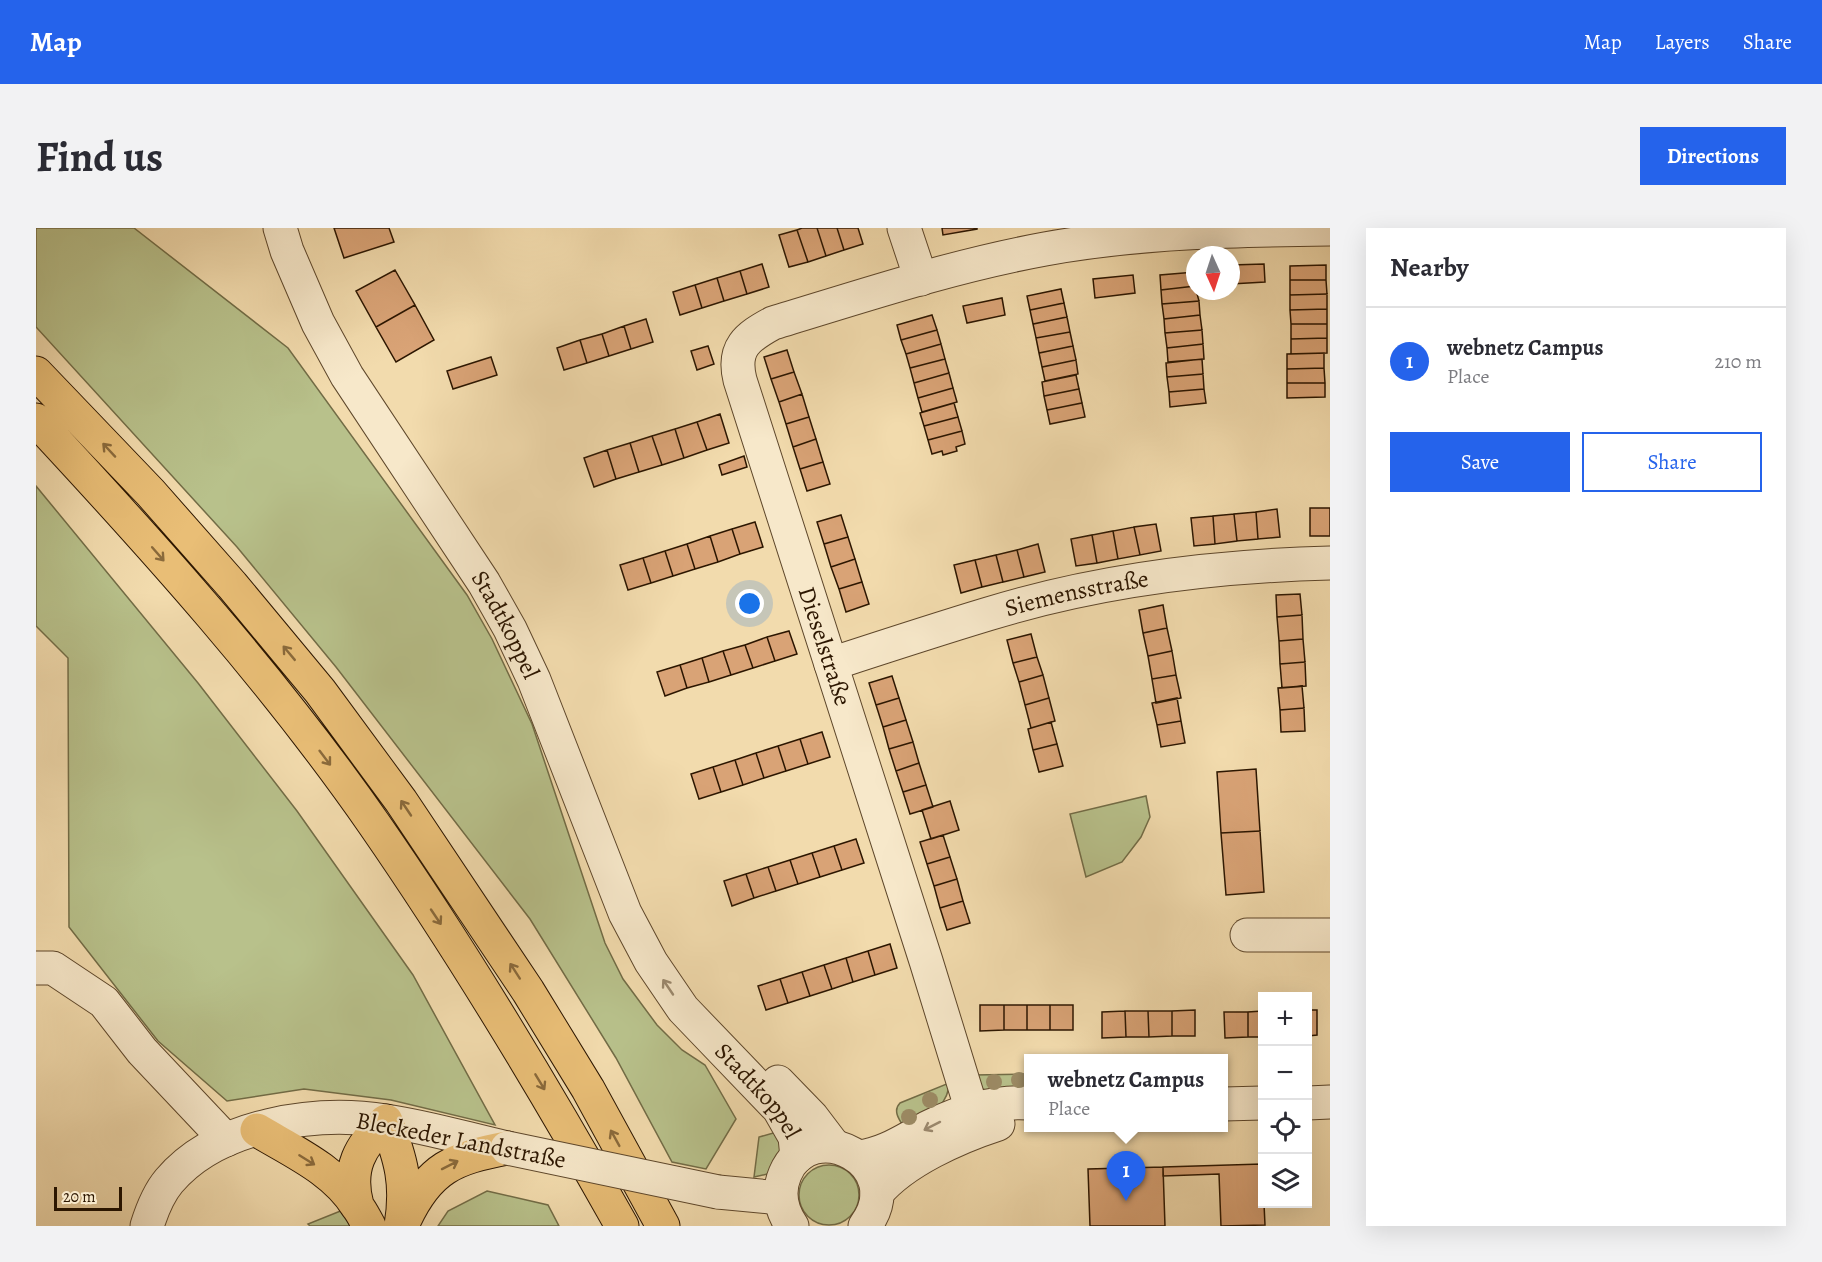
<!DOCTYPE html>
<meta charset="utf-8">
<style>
:root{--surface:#fff;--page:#f2f2f3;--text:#2b2b33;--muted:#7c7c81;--line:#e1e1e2;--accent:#2563eb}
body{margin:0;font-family:Alegreya,serif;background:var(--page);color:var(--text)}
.controls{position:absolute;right:18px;bottom:18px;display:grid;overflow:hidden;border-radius:0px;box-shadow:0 6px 24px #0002}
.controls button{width:54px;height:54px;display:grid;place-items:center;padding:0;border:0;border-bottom:2px solid var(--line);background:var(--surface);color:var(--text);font:30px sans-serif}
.compass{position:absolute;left:1150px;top:18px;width:54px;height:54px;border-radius:50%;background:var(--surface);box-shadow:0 6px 24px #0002;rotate:177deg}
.scale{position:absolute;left:18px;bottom:15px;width:68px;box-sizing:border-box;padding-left:6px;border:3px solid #2c1600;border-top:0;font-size:16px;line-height:21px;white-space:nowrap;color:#2c1600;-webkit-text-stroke:4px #f7e8ca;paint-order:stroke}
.you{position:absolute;left:714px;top:376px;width:21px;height:21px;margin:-15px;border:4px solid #fff;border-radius:50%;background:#1a73e8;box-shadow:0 0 0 9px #1a73e833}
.badge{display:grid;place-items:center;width:39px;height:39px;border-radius:50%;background:var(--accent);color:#fff;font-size:20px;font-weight:700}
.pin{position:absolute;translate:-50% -50px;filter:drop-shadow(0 2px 3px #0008)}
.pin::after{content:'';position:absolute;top:32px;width:21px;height:18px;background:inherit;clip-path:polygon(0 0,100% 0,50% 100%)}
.popup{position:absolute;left:988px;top:826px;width:204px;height:78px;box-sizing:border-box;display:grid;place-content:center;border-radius:0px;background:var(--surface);filter:drop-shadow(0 2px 4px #0005);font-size:20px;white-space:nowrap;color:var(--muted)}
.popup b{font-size:22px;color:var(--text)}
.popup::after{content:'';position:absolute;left:50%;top:100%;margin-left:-12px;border:12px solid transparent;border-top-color:var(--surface)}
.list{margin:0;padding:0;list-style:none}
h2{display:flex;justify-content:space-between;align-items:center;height:78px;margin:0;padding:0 24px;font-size:26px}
h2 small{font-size:20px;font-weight:400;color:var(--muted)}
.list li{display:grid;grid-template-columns:39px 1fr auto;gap:18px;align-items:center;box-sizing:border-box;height:108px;padding:0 24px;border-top:2px solid var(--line)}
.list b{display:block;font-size:22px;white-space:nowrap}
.list p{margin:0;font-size:20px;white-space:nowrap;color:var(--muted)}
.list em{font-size:20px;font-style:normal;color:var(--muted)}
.actions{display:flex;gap:12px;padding:18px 24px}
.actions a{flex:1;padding:14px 0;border:2px solid var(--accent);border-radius:0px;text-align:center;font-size:21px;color:var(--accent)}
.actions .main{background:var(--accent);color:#fff}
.icon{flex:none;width:33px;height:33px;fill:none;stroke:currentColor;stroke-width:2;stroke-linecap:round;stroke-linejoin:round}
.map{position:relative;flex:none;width:1294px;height:998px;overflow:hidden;border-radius:0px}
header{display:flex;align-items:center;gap:36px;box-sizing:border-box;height:84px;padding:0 30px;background:var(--accent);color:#fff}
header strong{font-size:28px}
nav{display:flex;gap:33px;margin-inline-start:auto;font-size:21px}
.intro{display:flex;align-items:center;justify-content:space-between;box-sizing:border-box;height:144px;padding:0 36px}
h1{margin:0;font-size:42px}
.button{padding:15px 27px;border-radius:0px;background:var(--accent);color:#fff;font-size:21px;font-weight:700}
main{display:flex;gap:36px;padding:0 36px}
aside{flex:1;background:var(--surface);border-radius:0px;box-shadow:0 6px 24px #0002}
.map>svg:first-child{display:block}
.green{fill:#b8c18b;stroke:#726c46;stroke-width:1.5}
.building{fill:#d9a376;stroke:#2c1600;stroke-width:1.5}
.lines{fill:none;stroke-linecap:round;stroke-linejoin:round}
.minor-casing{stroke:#5e472b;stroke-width:35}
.highway-casing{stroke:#2c1600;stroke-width:35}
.minor{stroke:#f7e8ca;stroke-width:33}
.highway{stroke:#e9be76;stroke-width:33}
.minor-bridge-casing{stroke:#5e472b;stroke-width:35;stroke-linecap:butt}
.minor-bridge{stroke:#f7e8ca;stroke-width:33}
.tree{fill:#9c8b65}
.oneway{stroke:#8a6a3b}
.oneway2{stroke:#9c8a6f}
.labels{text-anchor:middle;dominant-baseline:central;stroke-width:4.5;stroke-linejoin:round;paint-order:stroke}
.street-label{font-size:24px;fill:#2c1600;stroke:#f7e8ca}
</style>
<header>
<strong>Map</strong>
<nav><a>Map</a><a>Layers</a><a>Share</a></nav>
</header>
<div class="intro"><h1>Find us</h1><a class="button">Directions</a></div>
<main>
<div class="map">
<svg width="1294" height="998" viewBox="0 0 1294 998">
<rect width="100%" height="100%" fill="#f2dbad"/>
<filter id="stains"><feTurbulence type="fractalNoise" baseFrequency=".00333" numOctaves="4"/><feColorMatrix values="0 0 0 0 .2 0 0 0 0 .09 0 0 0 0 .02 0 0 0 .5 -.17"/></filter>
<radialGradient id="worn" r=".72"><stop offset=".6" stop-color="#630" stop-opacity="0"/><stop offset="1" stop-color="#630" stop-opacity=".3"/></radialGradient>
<!-- green -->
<path class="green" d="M0,0H98L252,120L431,367L456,411L496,496L569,715L587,751L621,797L646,822L669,837L700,891L670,941L636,934L580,830L494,691L300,439L201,319L0,99Z
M0,258L162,455L261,583L377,747L459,897L355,872L268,861L191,873L122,813L33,699L32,430L0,398Z
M1110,568L1114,589L1105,609L1086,634L1050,649L1034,586Z
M992,846V858C982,859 951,866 945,860C942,856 940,851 938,847Z
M913,855C913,879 888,891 871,904C866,895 855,884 864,875Z
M748,902L752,913L736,945L718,949L723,909Z
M763 967a30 30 0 1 1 60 0a30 30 0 1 1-60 0Z
M451,963L512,977L523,998H402L412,983Z
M312,980L321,998H274L272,996Z"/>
<!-- building -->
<path class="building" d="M298,0H353L358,14L308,30Z
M766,0H781L790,28L772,34L761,2Z
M781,0H801L808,22L790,28Z
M801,0H822L827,16L808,22Z
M906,0H941V1L907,7Z
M761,2L772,34L753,39L743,7Z
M726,36L733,59L711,66L704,43Z
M1228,36L1229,54L1195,56V37Z
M1290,37V52H1254V38Z
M359,42L379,77L340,99L320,63Z
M704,43L711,66L688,73L681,50Z
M1159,44V58L1125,62L1124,47Z
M1097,47L1099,65L1059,70L1057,51Z
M681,50L688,73L666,80L659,57Z
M1254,52H1290L1291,66L1254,67Z
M659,57L666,80L644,87L637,64Z
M1159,58L1163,73L1126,76L1125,62Z
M1025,61L1028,75L994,82L991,68Z
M1291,66V81L1254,82V67Z
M966,70L969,87L931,95L927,78Z
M1163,73L1164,87L1128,91L1126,76Z
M1028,75L1031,89L997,96L994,82Z
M379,77L398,112L360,134L340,99Z
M1291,81V96H1255L1254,82Z
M896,87L901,102L865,112L861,97Z
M1164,87L1166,102L1129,105L1128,91Z
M1031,89L1034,104L1000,110L997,96Z
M610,91L617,114L595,121L588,98Z
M1255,96H1291V110L1255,111Z
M588,98L595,121L573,128L566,106Z
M901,102L905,116L870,126L865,112Z
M1166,102L1167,116L1131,120L1129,105Z
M1034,104L1037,118L1003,125L1000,110Z
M566,106L573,128L551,135L544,112Z
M1291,110V125L1255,126V111Z
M544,112L551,135L528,142L521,120Z
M905,116L909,131L874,140L870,126Z
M1167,116L1168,131L1132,134L1131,120Z
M672,118L678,136L661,142L655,123Z
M1037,118L1040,132L1006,139L1003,125Z
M751,122L758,144L735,151L728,129Z
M1288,125V140L1251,141V126Z
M455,129L461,147L417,161L411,143Z
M909,131L913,145L878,155L874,140Z
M1166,131L1167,146L1131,149L1130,135Z
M1040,132L1042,146L1009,153L1006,139Z
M1288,140L1289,155H1251V141Z
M758,144L766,166L743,174L735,151Z
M913,145L917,160L882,170L878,155Z
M1167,146L1168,161L1133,164L1131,149Z
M1040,147L1043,161L1008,168L1006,154Z
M1251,155H1289V169L1251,170Z
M917,160L921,174L886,184L882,170Z
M1043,161L1046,175L1011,182L1008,168Z
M1168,161L1170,175L1134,179L1133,164Z
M766,166L773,189L750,196L743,174Z
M918,175L922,189L888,198L884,185Z
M1046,175L1049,189L1014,196L1011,182Z
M684,186L693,215L671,222L661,194Z
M773,189L780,211L757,219L750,196Z
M922,189L926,203L892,212L888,198Z
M661,194L671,222L648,230L639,201Z
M639,201L648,230L626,237L616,208Z
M926,203L929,216L920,219L921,223L907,227L906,223L896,226L892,212Z
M616,208L626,237L603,244L594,215Z
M780,211L787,234L764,241L757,219Z
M594,215L603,244L580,251L571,222Z
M571,222L580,251L558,259L548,230Z
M708,228L711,239L686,247L683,237Z
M787,234L794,256L771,263L764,241Z
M1274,280H1294V308H1274Z
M1241,281L1244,309L1222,311L1220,284Z
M1220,284L1222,311L1201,313L1198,286Z
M1198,286L1201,313L1179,316L1177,288Z
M805,287L812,309L788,316L781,294Z
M1177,288L1179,316L1158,318L1155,290Z
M719,294L727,319L704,326L696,301Z
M1120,296L1125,323L1104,327L1098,299Z
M1098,299L1104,327L1082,331L1077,303Z
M696,301L704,326L682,334L674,308Z
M1077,303L1082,331L1061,335L1056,307Z
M1056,307L1061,335L1040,338L1035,311Z
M674,308L682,334L659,341L651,316Z
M812,309L819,331L795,339L788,316Z
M651,316L659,341L637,348L629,323Z
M1002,316L1009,344L988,349L981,322Z
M981,322L988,349L967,354L960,327Z
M629,323L637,348L615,355L607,330Z
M960,327L967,354L946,359L939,332Z
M607,330L615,355L592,362L584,337Z
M819,331L826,354L803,361L795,339Z
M939,332L946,359L925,365L918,337Z
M826,354L833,376L810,384L803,361Z
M1264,366L1266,387L1241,389L1240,367Z
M1127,377L1131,400L1107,405L1103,382Z
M1266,387L1267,411L1243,413L1241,389Z
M1131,400L1136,423L1112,428L1107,405Z
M753,403L761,426L739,433L731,409Z
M995,406L1001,429L977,435L971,412Z
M731,409L739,433L717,440L709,417Z
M1267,411L1269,434L1244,436L1243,413Z
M709,417L717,440L695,447L687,423Z
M687,423L695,447L673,454L666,430Z
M1136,423L1140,447L1116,451L1112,428Z
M1001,429L1007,447L983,454L977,435Z
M666,430L673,454L651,460L644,437Z
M1269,434L1270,458L1246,460L1244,436Z
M644,437L651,460L629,468L621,444Z
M1007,447L1013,470L989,477L983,454Z
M1140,447L1145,470L1120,475L1116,451Z
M856,448L863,470L840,477L833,455Z
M1266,458L1268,480L1244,482L1242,460Z
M863,470L870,492L847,499L840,477Z
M1013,470L1019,493L995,500L989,477Z
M1141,470L1145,493L1121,497L1116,475Z
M1268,480L1269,503L1245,504L1244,482Z
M870,492L877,514L853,521L847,499Z
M1145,493L1149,515L1125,519L1121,497Z
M1015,494L1021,516L997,522L992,501Z
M786,504L794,529L772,536L764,511Z
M764,511L772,536L750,543L742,518Z
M877,514L883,535L860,543L853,521Z
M1021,516L1027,538L1003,544L997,522Z
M742,518L750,543L728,550L720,525Z
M720,525L728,550L707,557L699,532Z
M699,532L707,557L685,564L677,539Z
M883,535L890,557L867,564L860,543Z
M677,539L685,564L663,571L655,546Z
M1220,541L1224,603L1185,605L1181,544Z
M890,557L897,579L874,586L867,564Z
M914,573L923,602L895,611L886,582Z
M1224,603L1228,664L1190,667L1185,605Z
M907,607L914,629L891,636L884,614Z
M820,611L828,635L806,642L798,618Z
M798,618L806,642L784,649L776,625Z
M776,625L784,649L762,656L754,632Z
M914,629L921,651L898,658L891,636Z
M754,632L762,656L740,663L732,639Z
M732,639L740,663L718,670L710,646Z
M710,646L718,670L696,678L688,653Z
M921,651L927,673L904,680L898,658Z
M927,673L934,695L911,702L904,680Z
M854,716L861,740L839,747L832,723Z
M832,723L839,747L817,754L810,730Z
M810,730L817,754L796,761L788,737Z
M788,737L796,761L774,768L766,744Z
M766,744L774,768L752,775L744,751Z
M744,751L752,775L730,782L722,758Z
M944,777H968V802L944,803Z
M968,777H991V802H968Z
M991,777H1014V802H991Z
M1014,777H1037V802H1014Z
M1159,782V808H1136V783Z
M1272,782H1281V807L1272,808Z
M1089,783L1090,809L1066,810V784Z
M1089,783H1112L1113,809H1090Z
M1112,783H1136V808L1113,809Z
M1226,783V809H1212V784Z
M1188,784H1212V809L1189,810Z
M1226,936V976H1228L1229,997L1185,998L1183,946L1127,948V939Z
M1127,939L1129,998H1054L1052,941Z"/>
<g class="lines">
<defs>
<g id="minor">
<path id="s1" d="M244,0L251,23L282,95L311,148L448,355L474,401L498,452L589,685L615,734L647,781L743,881L759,909L761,929"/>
<path d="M868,0L885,51"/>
<path id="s2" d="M795,436C847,419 899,402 952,386C1062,352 1179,338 1294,335"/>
<path d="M1211,707H1294"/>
<path d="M0,740H17L68,774L106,823L190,912"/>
<path d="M742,854L776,889L798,918"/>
<path d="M1272,875L1294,874"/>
<path d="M1188,876L1226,875"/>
<path d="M942,902L890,733L704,152C696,120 711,109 737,95C826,68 916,38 1009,21C1102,4 1199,2 1294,1"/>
<path d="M823,929C850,926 871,910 895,898C925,883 958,873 992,875"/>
<path d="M682,964L744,970"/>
<path d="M841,965C868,933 922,909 962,896"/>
<path d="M111,998C116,982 122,966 133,953C181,896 280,882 350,893C391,899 431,911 471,920"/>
<path d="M756,998C745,982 741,965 749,946C775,884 875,936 829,998"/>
</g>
<path id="highway" d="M0,145L114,264L196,357L284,463L365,573L492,763L552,861L627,998
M0,192C119,320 238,452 338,596C428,726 509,861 586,998
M221,902C256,923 299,942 321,978C326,984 329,991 333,998
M321,977C311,940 324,918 350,893C365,931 372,956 365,998
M369,991C393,940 418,930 471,920"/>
</defs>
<!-- minor casing -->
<use href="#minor" class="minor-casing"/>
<!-- highway casing -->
<use href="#highway" class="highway-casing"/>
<!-- minor -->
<use href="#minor" class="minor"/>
<!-- highway -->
<use href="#highway" class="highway"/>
<defs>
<path id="minor-bridge" d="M471,920L682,964"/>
</defs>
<!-- minor-bridge casing -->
<use href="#minor-bridge" class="minor-bridge-casing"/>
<!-- minor-bridge -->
<use href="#minor-bridge" class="minor-bridge"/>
</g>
<!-- trees -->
<g class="tree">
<circle cx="983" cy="852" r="8"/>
<circle cx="958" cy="854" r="8"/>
<circle cx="894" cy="872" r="8"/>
<circle cx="873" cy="889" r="8"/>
</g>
<!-- one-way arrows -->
<defs><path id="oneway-shaft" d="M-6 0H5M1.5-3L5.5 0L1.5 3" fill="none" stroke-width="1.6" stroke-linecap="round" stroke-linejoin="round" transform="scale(1.5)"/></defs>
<g class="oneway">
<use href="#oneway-shaft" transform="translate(73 222) rotate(-133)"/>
<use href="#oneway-shaft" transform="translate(122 326) rotate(49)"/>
<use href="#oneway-shaft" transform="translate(253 425) rotate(-130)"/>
<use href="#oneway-shaft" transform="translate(289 530) rotate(53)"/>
<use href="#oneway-shaft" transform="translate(370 580) rotate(-124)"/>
<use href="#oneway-shaft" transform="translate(400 689) rotate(56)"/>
<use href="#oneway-shaft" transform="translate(479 743) rotate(-123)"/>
<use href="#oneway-shaft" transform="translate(504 854) rotate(59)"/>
<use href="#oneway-shaft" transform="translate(579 910) rotate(-119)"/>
<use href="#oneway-shaft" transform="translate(271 932) rotate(32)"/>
<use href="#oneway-shaft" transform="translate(414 937) rotate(-27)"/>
</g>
<g class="oneway2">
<use href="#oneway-shaft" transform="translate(632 759) rotate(-124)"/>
<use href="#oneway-shaft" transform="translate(896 898) rotate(153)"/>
</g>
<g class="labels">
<!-- street labels -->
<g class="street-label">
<text stroke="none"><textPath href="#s2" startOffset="256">Siemensstraße</textPath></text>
<text stroke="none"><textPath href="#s1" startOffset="458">Stadtkoppel</textPath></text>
<text transform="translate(789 418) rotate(72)">Dieselstraße</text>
<text stroke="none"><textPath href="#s1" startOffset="994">Stadtkoppel</textPath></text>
<text transform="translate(425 912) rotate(11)">Bleckeder Landstraße</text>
</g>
</g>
<rect width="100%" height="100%" filter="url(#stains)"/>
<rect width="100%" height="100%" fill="url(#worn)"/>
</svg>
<div class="controls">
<button>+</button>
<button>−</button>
<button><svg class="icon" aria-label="locate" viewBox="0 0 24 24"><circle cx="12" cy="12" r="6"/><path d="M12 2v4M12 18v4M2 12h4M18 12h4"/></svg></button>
<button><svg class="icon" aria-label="layers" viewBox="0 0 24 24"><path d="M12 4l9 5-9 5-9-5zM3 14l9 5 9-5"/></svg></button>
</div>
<svg class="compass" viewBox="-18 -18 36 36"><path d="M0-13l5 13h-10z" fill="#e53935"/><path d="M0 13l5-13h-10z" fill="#7c7c81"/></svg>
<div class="scale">20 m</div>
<div class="you"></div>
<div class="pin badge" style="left:1090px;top:973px">1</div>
<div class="popup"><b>webnetz Campus</b>Place</div>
</div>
<aside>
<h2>Nearby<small></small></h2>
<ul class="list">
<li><span class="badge">1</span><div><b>webnetz Campus</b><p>Place</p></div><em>210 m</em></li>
</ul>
<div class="actions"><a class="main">Save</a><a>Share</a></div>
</aside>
</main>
